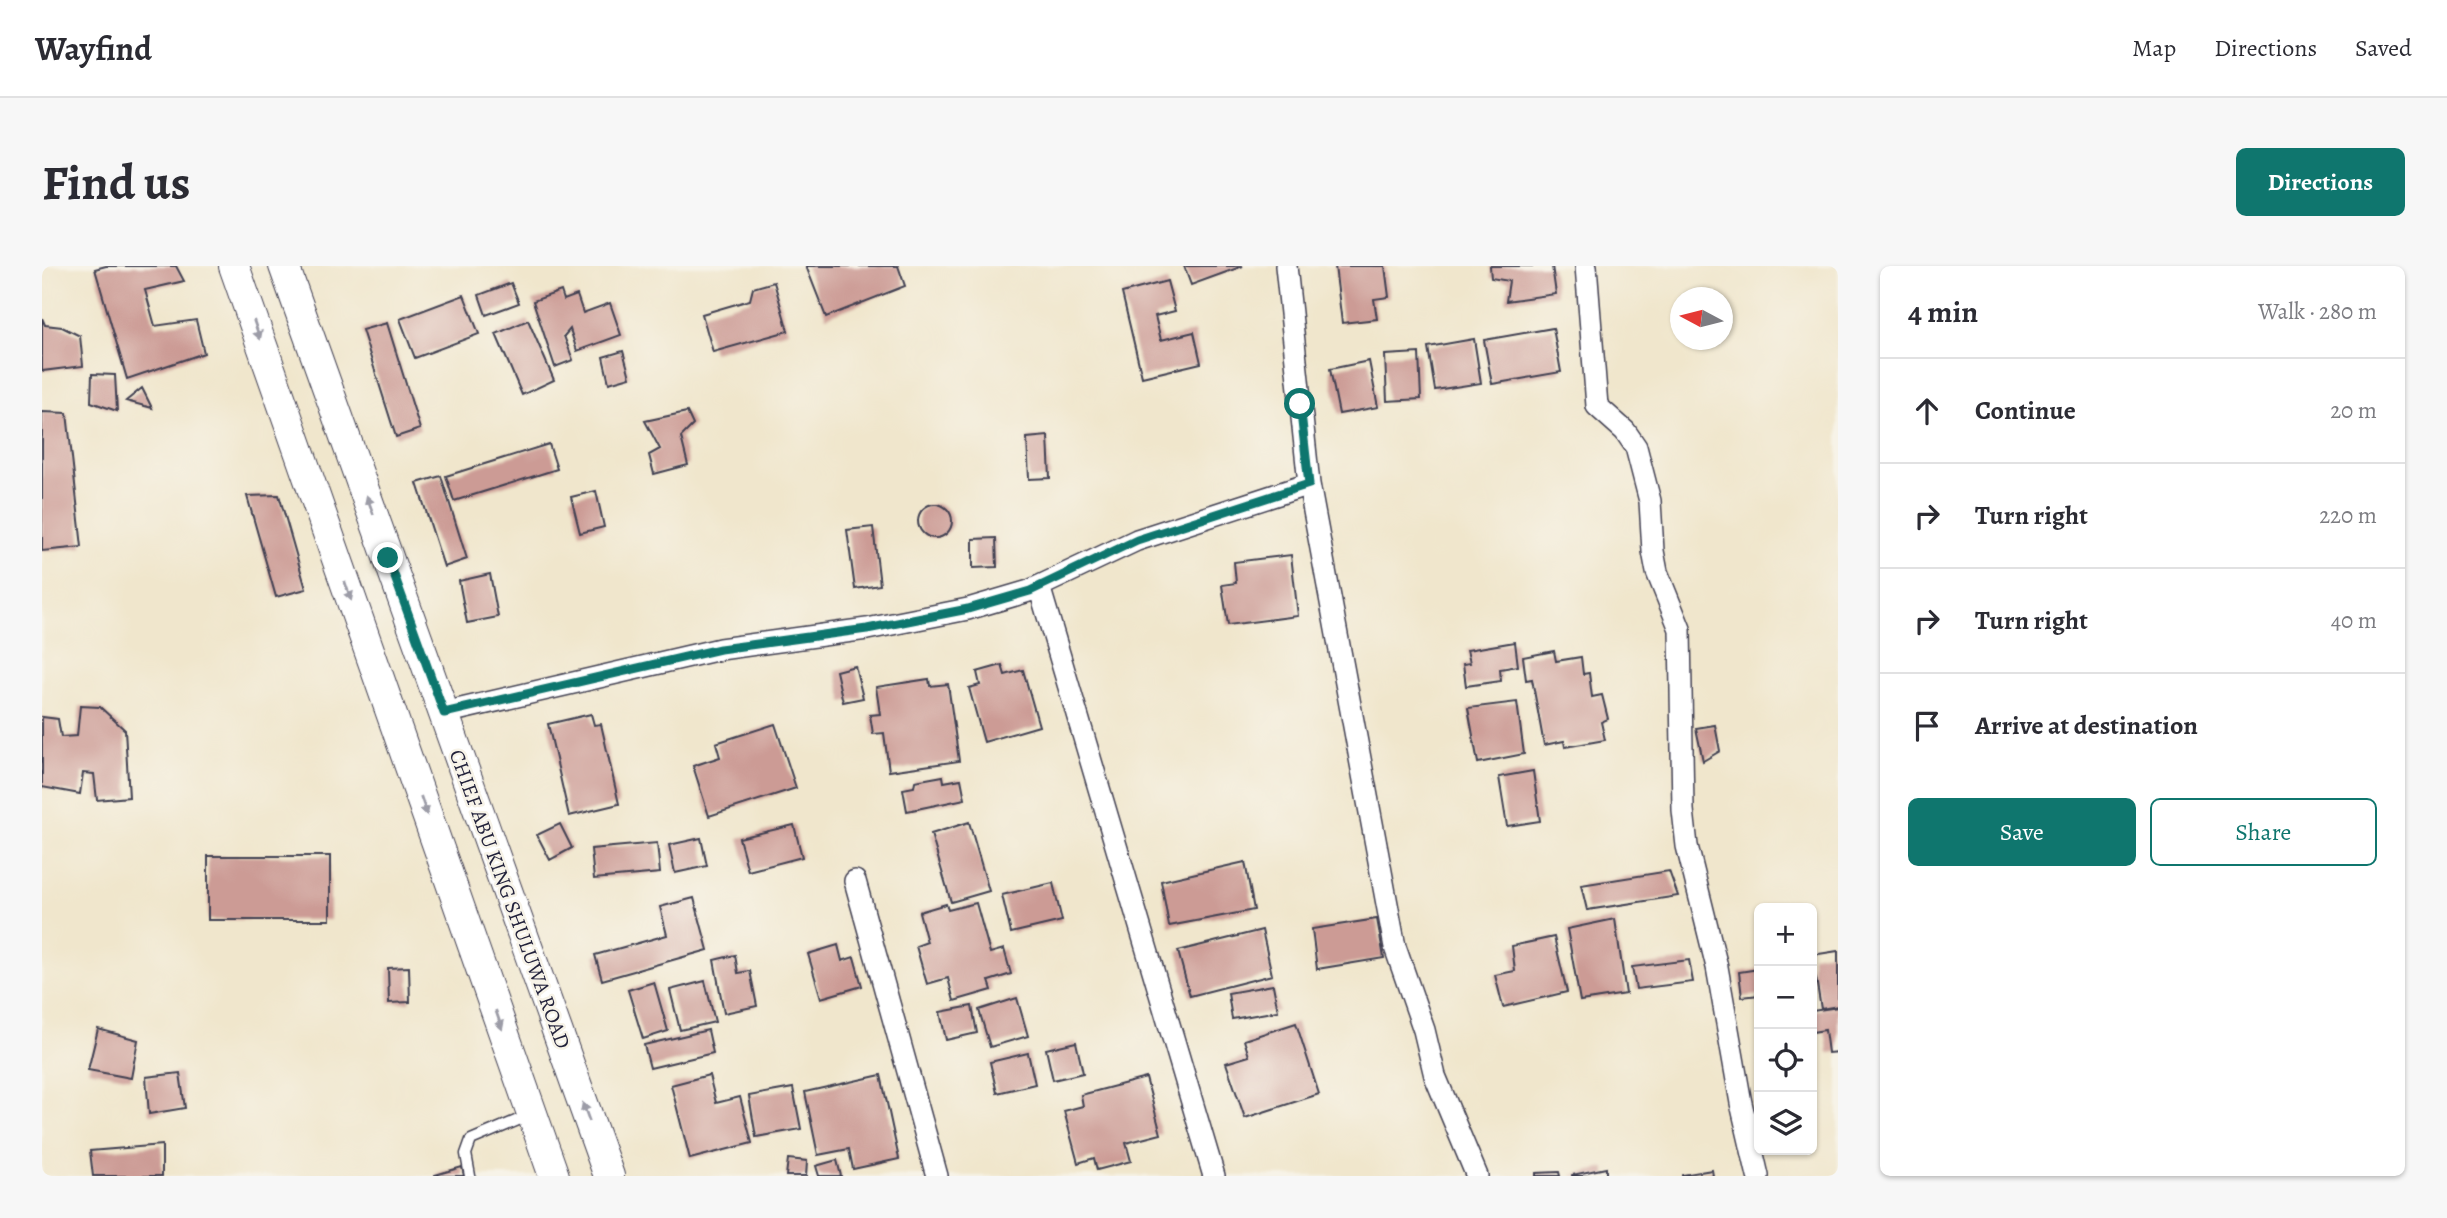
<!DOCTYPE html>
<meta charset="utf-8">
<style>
:root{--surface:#fff;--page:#f7f7f7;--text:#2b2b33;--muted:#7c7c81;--line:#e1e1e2;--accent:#0f766e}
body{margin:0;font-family:Alegreya,serif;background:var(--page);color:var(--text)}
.controls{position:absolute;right:21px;bottom:21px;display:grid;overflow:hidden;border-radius:10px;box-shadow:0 2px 5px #0004}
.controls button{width:63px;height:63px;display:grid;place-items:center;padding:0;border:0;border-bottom:2px solid var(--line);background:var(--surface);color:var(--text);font:35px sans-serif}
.compass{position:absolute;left:1628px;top:21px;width:63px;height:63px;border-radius:50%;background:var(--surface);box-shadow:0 2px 5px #0004;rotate:277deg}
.stop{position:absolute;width:21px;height:21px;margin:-16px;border:5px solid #0f766e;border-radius:50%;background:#fff}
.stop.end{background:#0f766e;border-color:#fff;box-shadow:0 2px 7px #0008}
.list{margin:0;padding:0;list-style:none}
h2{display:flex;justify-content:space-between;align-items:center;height:91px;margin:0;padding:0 28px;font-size:30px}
h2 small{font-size:23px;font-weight:400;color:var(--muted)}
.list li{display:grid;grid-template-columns:46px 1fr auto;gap:21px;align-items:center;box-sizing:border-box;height:105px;padding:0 28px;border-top:2px solid var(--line)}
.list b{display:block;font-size:26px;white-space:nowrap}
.list em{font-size:23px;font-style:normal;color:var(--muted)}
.actions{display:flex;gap:14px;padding:21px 28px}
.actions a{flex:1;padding:16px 0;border:2px solid var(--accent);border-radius:10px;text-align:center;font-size:24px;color:var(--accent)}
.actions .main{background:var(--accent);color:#fff}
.icon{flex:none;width:38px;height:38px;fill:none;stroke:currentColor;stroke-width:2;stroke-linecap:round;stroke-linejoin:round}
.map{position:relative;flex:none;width:1796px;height:910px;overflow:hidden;border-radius:10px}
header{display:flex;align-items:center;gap:42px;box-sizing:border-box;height:98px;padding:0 35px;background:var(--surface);border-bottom:2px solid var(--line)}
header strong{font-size:33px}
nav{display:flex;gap:38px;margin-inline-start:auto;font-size:24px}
.intro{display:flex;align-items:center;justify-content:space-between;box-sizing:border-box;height:168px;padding:0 42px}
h1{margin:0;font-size:49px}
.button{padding:18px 32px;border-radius:10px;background:var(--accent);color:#fff;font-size:24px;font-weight:700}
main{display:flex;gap:42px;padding:0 42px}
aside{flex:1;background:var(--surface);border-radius:10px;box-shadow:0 2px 5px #0004}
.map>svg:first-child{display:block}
.building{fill:#cc9b95}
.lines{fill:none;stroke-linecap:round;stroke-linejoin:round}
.lane-casing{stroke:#413f51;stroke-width:13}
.street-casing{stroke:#413f51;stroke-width:24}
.secondary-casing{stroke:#413f51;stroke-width:32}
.lane{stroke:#fff;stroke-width:10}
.street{stroke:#fff;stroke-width:21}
.secondary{stroke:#fff;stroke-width:30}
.oneway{fill:#9c9ca7}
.route{stroke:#0f766e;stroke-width:9}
.labels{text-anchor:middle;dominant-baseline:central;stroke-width:5;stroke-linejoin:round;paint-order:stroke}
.street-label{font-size:21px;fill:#22223b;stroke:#f7f3e8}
</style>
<header>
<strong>Wayfind</strong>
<nav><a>Map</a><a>Directions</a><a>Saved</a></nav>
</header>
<div class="intro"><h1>Find us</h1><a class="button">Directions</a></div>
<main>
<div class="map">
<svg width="1796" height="910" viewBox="0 0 1796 910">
<rect width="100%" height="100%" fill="#f7f3e8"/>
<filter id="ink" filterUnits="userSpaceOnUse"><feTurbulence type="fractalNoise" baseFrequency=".0143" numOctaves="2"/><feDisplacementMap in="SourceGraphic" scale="14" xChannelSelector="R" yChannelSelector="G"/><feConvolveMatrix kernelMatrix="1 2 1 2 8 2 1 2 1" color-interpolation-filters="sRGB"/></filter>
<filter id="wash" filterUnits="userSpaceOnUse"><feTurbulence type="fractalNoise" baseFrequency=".00686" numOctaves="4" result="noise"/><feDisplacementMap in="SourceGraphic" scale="28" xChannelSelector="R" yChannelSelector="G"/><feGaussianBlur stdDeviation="1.57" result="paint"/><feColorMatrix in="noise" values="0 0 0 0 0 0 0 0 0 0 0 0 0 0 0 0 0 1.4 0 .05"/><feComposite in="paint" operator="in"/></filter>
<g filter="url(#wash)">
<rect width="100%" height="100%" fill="#f0e6cc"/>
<g id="blocks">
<!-- building -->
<path class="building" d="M64,0H134L142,15L103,24L113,60L154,54L162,87L85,113L53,3Z
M764,0H856L863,20L784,51Z
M1142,0H1201L1149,19Z
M1293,0H1343L1347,31L1332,33L1335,53L1300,57Z
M1448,0H1510L1514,28L1464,35L1467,15L1449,12Z
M1125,15L1133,45L1113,50L1119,74L1152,66L1159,97L1100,111L1080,27Z
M732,16L746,65L671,86L660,48L708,34L711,22Z
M469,17L477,37L444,49L437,29Z
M519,25L522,34L535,29L541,47L568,37L579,69L535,85L528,63L522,70L531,94L513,101L491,35Z
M422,29L437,68L373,92L358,53Z
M0,52L3,59L20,61L38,70L41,100L0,105Z
M486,54L512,114L480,129L454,68Z
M345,57L378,163L354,171L320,64Z
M1511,62L1519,106L1450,118L1442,74Z
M1432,73L1439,117L1393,124L1386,81Z
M581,85L588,111L567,117L561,91Z
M1377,87L1379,133L1345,135L1343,89Z
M1327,95L1336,141L1297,148L1288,103Z
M50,108L73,109L75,145L49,136Z
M100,122L110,142L84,135Z
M0,146L25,147L40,281L0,285Z
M645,146L651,159L639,171L646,199L612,208L607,189L618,183L603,155Z
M1006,170L1008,212L987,213L985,172Z
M507,178L515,203L412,235L404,210Z
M399,210L425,293L402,301L375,217Z
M554,225L562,261L538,267L529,231Z
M237,229L264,323L234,331L205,230Z
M876 255a17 17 0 1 1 34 0a17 17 0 1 1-34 0Z
M831,261L838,319L813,323L805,264Z
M954,272L955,301L931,302V273Z
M1249,289L1256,350L1186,359L1180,319L1194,317L1192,296Z
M448,308L456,351L425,357L417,315Z
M1473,376L1476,400L1458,403L1459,415L1424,420L1421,398L1428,397L1425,384Z
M1512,385L1514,395L1539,391L1541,408L1547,407L1550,431L1560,429L1566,453L1559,456L1563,474L1523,481L1522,475L1502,479L1490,413L1484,414L1481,391Z
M960,399L963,409L981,404L997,460L942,476L927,422L938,419L935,406Z
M813,400L821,432L801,436L794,405Z
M887,413L888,420L906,418L917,495L847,505L842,467L831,468L828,449L838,448L834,421Z
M1475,436L1482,488L1436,497L1426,442Z
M38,440L58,441L83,464L87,531L55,534L52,508L41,507L38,528L0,521V451L16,453L19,471L35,470Z
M549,448L552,459L559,458L577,538L527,550L506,458Z
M733,458L754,522L667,550L651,500L678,491L674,477Z
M1673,459L1678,485L1661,495L1654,462Z
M1491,505L1498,555L1465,560L1457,511Z
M901,510L902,516L919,513L923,533L865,545L861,523L872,521L873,515Z
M927,556L947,625L909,636L889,568Z
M518,558L530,582L508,594L495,569Z
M752,559L760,591L706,605L697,572Z
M659,572L665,600L633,607L627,579Z
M615,577L618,607L552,613L549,583Z
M166,590H288V654H166Z
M1203,596L1212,644L1127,660L1119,615Z
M1627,605L1636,630L1545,644L1539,619Z
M1011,617L1020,655L969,667L960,629Z
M652,632L666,684L560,714L553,689L625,669L618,641Z
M934,637L948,687L962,683L969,708L947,715L950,724L912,735L906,712L885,718L874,680L885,676L877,646L904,638L906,644Z
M1335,653L1342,692L1275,703L1270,663Z
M1573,653L1584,728L1538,735L1525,663Z
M1220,664L1230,709L1148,730L1136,685Z
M1512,671L1525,726L1461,741L1453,709L1473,705L1470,680Z
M796,679L800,695L812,691L820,720L779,732L766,688Z
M1796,685V740L1779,743L1774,712L1770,713V689Z
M693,689L696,707L708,705L715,740L682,747L672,694Z
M1647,694L1651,716L1594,723L1590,701Z
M367,701L368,736L347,737L346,702Z
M1717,703V729L1700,731L1697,706Z
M663,715L673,756L638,764L628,724Z
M612,716L626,765L601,773L586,724Z
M1231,719L1236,745L1190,753L1186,727Z
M975,732L986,770L948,781L937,744Z
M930,740L935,767L904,774L898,746Z
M1796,741V786L1786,787L1783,764L1770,766V745Z
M1254,757L1277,828L1203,852L1184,797L1207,790L1202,774Z
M56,763L96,774L89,812L46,804Z
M666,764L671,787L608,802L602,779Z
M1034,776L1041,807L1011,814L1004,783Z
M986,787L993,818L955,827L948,796Z
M138,807L143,842L107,848L104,811Z
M667,809L674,837L698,831L710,877L648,893L629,819Z
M839,809L857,893L811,903L807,883L776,889L763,826Z
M1104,812L1119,868L1084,877L1089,895L1055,904L1052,892L1036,897L1022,845L1041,840L1039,829Z
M751,822L759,863L714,871L707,830Z
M120,879V910H51L48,885Z
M746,893L765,895L764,910H744Z
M795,894L799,910H777L774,900Z
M420,901L422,910H393V909Z
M1564,902V910H1530V909Z
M1670,904L1671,910H1640V909Z
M1517,906L1518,910H1494V907Z"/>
</g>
</g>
<g filter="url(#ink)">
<use href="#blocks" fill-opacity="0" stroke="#413f51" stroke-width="2"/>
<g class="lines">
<defs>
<path id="lane" d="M428,910L424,888L429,874L488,849"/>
<path id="street" d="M1244,0L1267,218L1353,681L1382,764L1393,810L1435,910
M1544,0L1555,140L1583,165L1594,181L1608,235L1611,285L1615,306L1638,363L1641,544L1645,580L1675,701L1699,837L1716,910
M997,320L1172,910
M402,447L678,383L825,363L926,343L987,325L1095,274L1267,218
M813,615L895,910"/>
<path id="secondary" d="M192,0L512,910
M242,0L567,910"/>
</defs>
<!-- lane casing -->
<use href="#lane" class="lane-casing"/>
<!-- street casing -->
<use href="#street" class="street-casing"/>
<!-- secondary casing -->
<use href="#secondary" class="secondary-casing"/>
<!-- lane -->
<use href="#lane" class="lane"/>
<!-- street -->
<use href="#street" class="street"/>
<!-- secondary -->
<use href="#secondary" class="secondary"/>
</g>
<!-- one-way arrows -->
<defs><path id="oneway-solid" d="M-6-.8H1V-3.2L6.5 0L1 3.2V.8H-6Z" transform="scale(1.75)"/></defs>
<g class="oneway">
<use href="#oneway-solid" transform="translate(215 64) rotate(71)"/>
<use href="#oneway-solid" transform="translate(328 239) rotate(-110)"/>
<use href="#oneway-solid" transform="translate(306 325) rotate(71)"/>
<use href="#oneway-solid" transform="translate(382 540) rotate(71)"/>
<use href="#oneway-solid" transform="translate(457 754) rotate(71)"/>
<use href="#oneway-solid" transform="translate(544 846) rotate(-110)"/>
</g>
</g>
<g class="lines" filter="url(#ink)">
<!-- route -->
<path class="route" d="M346,292L402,447L678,383L825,363L926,343L988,325L1095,274L1267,218L1258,138"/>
</g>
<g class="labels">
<!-- street labels -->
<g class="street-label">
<text transform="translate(468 633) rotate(70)">CHIEF ABU KING SHULUWA ROAD</text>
</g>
</g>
</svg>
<div class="controls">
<button>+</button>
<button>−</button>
<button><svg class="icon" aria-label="locate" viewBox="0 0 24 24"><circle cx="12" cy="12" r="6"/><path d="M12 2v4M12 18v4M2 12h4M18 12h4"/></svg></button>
<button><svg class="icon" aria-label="layers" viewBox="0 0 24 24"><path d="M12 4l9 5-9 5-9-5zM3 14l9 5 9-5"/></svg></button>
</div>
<svg class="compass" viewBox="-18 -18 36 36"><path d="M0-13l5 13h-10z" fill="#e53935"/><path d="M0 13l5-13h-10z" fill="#7c7c81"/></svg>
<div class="stop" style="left:1258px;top:138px"></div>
<div class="stop end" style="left:346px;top:292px"></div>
</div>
<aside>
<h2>4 min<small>Walk · 280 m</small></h2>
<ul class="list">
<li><svg class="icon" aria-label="ahead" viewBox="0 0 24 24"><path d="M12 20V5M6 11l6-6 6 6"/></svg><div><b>Continue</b></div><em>20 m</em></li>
<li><svg class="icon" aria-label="right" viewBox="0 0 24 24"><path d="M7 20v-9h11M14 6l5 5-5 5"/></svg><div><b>Turn right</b></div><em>220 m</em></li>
<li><svg class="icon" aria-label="right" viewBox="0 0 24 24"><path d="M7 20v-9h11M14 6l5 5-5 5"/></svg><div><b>Turn right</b></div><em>40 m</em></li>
<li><svg class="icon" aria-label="arrive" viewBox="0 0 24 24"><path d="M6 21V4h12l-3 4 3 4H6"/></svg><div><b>Arrive at destination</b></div></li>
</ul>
<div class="actions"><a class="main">Save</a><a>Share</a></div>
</aside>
</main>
